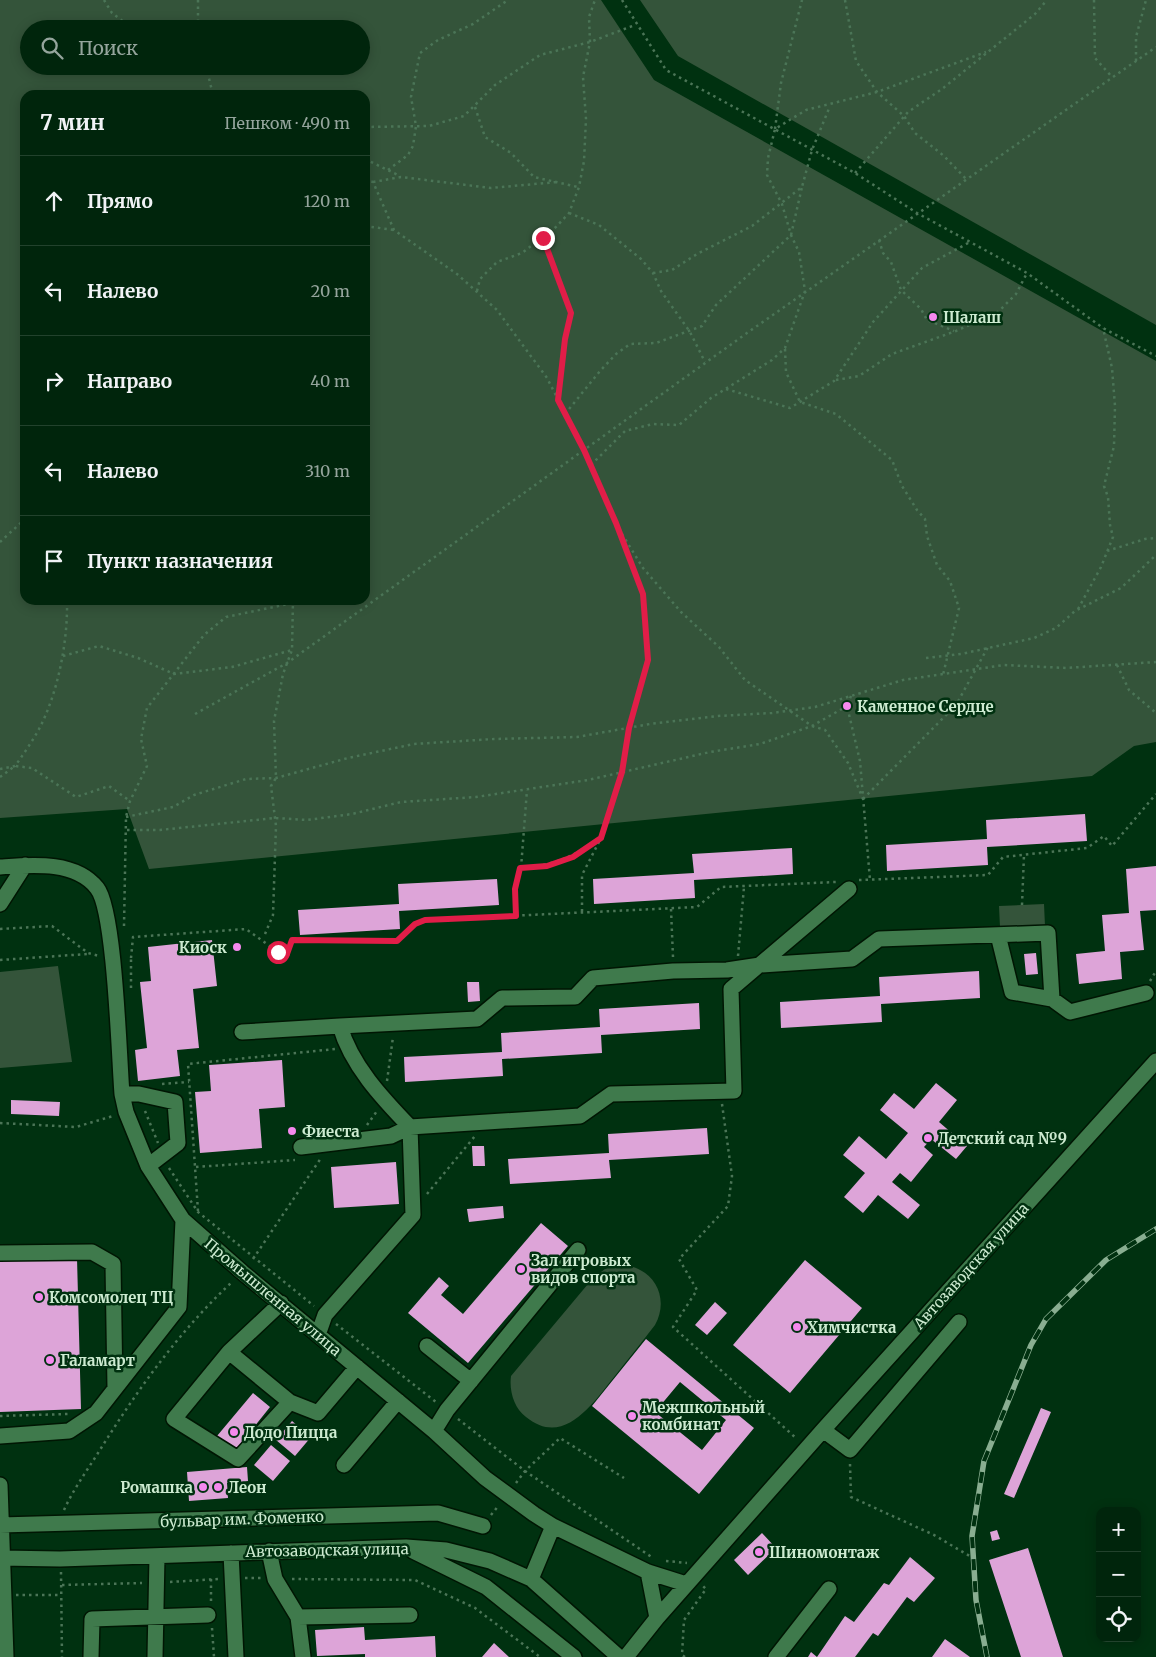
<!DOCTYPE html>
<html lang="ru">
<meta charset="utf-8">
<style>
:root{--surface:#00250c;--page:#0a2d15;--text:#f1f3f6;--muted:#95a59d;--line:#22422d}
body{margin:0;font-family:Merriweather,serif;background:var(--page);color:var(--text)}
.controls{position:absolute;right:15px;bottom:15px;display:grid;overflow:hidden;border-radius:10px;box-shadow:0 2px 12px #0003}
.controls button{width:45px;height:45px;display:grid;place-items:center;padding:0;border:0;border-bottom:1px solid var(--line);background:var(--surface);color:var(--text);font:25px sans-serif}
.stop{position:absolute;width:15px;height:15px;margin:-11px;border:4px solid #e11d48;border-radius:50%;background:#fff}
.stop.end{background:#e11d48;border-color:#fff;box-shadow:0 1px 5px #0008}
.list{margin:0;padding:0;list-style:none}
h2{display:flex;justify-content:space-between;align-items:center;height:65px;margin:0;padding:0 20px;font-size:21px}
h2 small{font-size:16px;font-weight:400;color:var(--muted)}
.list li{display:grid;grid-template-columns:32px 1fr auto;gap:15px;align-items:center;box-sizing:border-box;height:90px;padding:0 20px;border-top:1px solid var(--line)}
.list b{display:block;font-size:19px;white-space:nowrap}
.list em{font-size:16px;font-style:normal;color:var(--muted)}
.icon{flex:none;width:28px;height:28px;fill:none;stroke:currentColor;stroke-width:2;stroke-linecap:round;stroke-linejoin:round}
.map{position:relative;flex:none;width:1156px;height:1657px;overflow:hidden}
.search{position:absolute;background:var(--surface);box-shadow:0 2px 12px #0003;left:20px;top:20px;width:350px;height:55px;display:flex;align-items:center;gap:12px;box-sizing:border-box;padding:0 18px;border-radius:28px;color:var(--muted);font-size:19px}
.panel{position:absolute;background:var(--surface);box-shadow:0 2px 12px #0003;left:20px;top:90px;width:350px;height:515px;border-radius:15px}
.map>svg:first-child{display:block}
.green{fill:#34543a;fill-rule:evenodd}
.building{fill:#dda4d8;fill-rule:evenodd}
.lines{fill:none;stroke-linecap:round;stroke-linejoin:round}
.minor-casing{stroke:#001603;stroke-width:18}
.path{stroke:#4b7557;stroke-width:2.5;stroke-dasharray:2.5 4;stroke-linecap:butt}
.minor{stroke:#3f7a4c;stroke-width:15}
.rail-casing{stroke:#89ae91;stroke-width:5.5}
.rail{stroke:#003110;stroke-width:4;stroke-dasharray:11;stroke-linecap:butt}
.route{stroke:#e11d48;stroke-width:6}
.poi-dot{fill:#f589ee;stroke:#003110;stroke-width:2}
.labels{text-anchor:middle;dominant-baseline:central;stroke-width:5;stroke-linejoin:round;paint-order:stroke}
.poi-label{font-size:15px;font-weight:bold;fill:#cdebd1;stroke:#003110;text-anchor:start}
.street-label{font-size:15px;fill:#cdebd1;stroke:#003110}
</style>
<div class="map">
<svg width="1156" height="1657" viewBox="0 0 1156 1657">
<rect width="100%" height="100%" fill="#003110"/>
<!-- green -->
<path class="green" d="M0,0H601L654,80L1156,361V742L1134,746L1092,776L149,869L127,809L0,818ZM29,29H361V66H29ZM25,95H365V600H25Z
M640,0H1156V325L678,56Z
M1044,904L1045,926L1000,927L999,906Z
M58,966L72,1062L0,1068V972Z
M619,1265C652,1265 671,1296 655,1325C642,1342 628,1359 614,1377C593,1403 564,1448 526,1417C514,1408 509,1391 511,1376L593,1278L605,1269Z"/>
<!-- building -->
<path class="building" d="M1085,814L1087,841L987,847L988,865L887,871L886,845L987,839L986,820Z
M792,848L793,874L694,880L695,898L594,904L593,879L694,873L692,854Z
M1156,866V910L1140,911L1144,950L1120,952L1122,979L1079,984L1076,954L1105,951L1102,915L1129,913L1126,869Z
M497,879L499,905L399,911L400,929L300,935L298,910L399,904L398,884Z
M212,940L217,986L193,989L199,1048L177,1050L180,1076L138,1081L135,1050L147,1048L140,982L151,981L148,947Z
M1036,953L1038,974L1026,975L1024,954Z
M979,971L980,998L881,1004L882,1022L781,1028L780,1002L880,996L879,977Z
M467,982H479L480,1001L468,1002Z
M699,1003L700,1029L601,1035L602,1053L502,1059L503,1076L405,1082L404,1057L502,1052L501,1033L600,1027L599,1009Z
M282,1060L285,1107L259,1109L262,1148L200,1153L195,1092L211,1091L209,1065Z
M936,1083L957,1100L939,1122L967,1146L956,1159L931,1139L924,1147L933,1155L911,1182L900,1173L892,1182L920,1205L908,1219L878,1195L863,1213L844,1197L865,1173L843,1155L859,1136L886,1159L908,1133L880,1110L894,1093L914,1109Z
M11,1100L60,1102L59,1116L11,1114Z
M707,1128L709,1154L609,1160L611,1178L510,1184L508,1159L609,1153L608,1134Z
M472,1146H484L485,1166H473Z
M396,1162L399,1204L334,1208L331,1167Z
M503,1206L504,1218L469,1222L467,1209Z
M541,1223L568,1246L468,1363L408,1313L439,1277L449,1286L441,1295L463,1314Z
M77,1258L81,1409L0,1412V1259Z
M805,1260L862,1308L790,1393L733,1345Z
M715,1302L727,1313L707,1335L695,1325Z
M646,1339L754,1428L699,1494L592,1406ZM680,1382L726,1420L702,1450L655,1412Z
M253,1393L270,1407L235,1451L217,1436Z
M1041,1408L1051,1412L1014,1498L1004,1494Z
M292,1421L311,1437L295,1456L276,1440Z
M271,1445L290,1461L273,1481L254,1465Z
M247,1467L248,1481L227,1483L228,1498L189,1501L187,1472Z
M997,1530L1000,1539L992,1541L990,1532Z
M762,1533L776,1548L748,1575L734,1560Z
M1028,1548L1063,1657H1021L989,1560Z
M910,1557L935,1578L914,1602L907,1597L878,1636L873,1633L855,1657H808L811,1652L817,1657L845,1616L854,1622L884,1583L889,1585Z
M364,1627L365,1640L435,1636L436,1657H365V1654L317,1656L315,1630Z
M945,1639L970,1657H932Z
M494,1643L509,1657H482Z"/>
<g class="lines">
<defs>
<path id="minor" d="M0,867C30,865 75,860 97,888C115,910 119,1057 122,1094L126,1112L148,1166L183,1220L242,1272L434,1431L485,1478L534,1514L553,1526L648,1572L686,1584
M0,904L25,865
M998,935L1012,992L1052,999
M242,1032L340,1026
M122,1094H139L175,1102L178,1143L148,1166
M301,1147L391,1136L410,1127C382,1098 351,1065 340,1026L477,1019L502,998L575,997L593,978L673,971L727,970L760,965L852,959L879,939L1048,933L1052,999L1070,1012L1146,993
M0,1253L92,1252L113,1264L115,1388
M318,1335L325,1315L413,1215L410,1127L580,1116L611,1094L734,1091L731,989L849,889
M427,1346L471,1381
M229,1352L281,1303
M290,1402L238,1459L174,1419L229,1352L290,1402L318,1413L357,1367
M823,1430L850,1450L959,1322
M434,1431L447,1410L578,1250
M0,1436L69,1431L96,1413L179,1307L183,1220
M344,1465L398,1401
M0,1485L6,1657
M0,1525L438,1513L483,1526
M269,1551L275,1579L298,1617L303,1657
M413,1551L486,1587L574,1657
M231,1553L236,1657
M0,1558L60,1559L406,1547L446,1550L490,1561L531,1579L619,1657
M531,1579L553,1526
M298,1617L410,1615
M657,1618L823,1430L1156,1061
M91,1657L92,1619L208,1615
M155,1657L157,1556
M626,1657L657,1618L648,1572
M776,1657L829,1589"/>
</defs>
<!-- minor casing -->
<use href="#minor" class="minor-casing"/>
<!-- path -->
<path class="path" d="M104,0L112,13L133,29
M198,0V29
M622,0L666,70L855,173L917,213L1027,273L1103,328L1156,356
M845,0L856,61L877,92L904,116L915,133L944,156L966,179
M1094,0L1095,58L1112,77
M1136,61V37L1146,0
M194,66L207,71
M206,66L213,95
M475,107L485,137L511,153L534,177L578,187
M365,127L429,126L464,116L495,85L540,55L590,42L635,25
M775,129L781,83L802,0
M365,159L400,176
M388,170L408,155L413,146L416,126L411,97L420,53L438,40L473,24L508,0
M855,173L908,112L942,89L1035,14L1047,0
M365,180L373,182L394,230L457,274L497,310L547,378L584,450L616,523L643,594L648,660L629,728L622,772L601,838L582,875V913
M373,182L401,177L491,188L557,182
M569,213L599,225L641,259L653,273L661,291L690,332L705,362
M365,226L394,230
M543,238L571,313L565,339L558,400
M879,240L883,253L891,262L901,290L921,309L927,320L954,331
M653,273L672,270L697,254L752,226L802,187L812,150L830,106
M477,291L480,279L497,262L522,253L556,227L569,213L579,187L584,161L586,119L583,77L590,42L589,17L595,0
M785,349L786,372L800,402L836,414L892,460L902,486L917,510L925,519L927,536L937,565L950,581L959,608L943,675
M836,380L859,376L892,354L956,331L998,312L1016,294L1027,273
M726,389L790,408L834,381L873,322L922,268L970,242
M565,414L600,371L616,354L630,344L656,343L702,326L716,305L791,235L802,187
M591,465L625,431L653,424L679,425L711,398L772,360L785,348L805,291L799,252L791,235L782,204L767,175L768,158L775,129L806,110L877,92L986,52
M622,534L643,568L681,612L719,647L745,680L812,726L825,730L848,763L863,799
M0,542L25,519
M1107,551L1145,539L1156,538
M1078,609L1101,567L1113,537L1110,525L1108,497L1104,486L1114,446L1115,406L1112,368L1103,328
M63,656L99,646L138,658L174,674L232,667L292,650
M926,658L961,654L1034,638L1056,628L1075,611L1121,588L1156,555
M1117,665L1129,690L1156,713
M851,696L847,706L860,761L870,880
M195,714L287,663L747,333L1156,47
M0,769L15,766C23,755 31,743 38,731C58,694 68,641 67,600
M0,777L15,766L32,768L76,797L109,786L130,801
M863,799L956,705L988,647
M126,817L173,807L194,795L246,779L276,778L348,758L414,744L494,739L577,737L650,724L718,716L772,713L815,707L903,680L1004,665L1066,668L1156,662
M127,830H160L275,818L307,820L352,814L401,802L476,797L588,780L710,752L760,744L812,726L847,706
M521,868L527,790
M859,880L988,875L1003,857L1087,848L1104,836L1112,846L1156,794
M1022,905L1024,855
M671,909L673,957
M516,916L515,889L521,868C554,865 571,858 599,839
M124,926L126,817L130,801L147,766L141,739L147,708L204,635L226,617L293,603
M0,929L52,926L88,953L99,956
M265,934L273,915L276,826L271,786L276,778L274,721L283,674L292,650L293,600
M738,956L744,887
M131,958L133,937L246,929L278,952L287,954L292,940L397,941L415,925L425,920L697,907L721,887L836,882
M0,960L87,954
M1150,981L1156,971
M131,988V958
M387,1081L393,1037
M162,1084L189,1082
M722,1104L732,1176L728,1206L679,1259L697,1290L673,1327L797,1439
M145,1111L158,1143
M0,1123L76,1127L113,1116
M367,1125L377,1111
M196,1167L295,1160
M169,1168L198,1212L314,1306
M427,1194L475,1136
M198,1211L188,1064L335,1049
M253,1259L321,1158
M336,1324L436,1402
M0,1416L68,1414
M458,1419L525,1471L653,1558
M850,1464L851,1497L934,1535L973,1558
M516,1483L525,1471L560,1438L624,1478
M64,1510C73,1490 86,1472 98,1453C136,1392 179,1331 232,1282
M491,1515L499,1505
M666,1561L687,1563
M61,1572L62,1657
M245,1578H262
M211,1579V1603
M292,1579L415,1580L475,1608L540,1657
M170,1582L219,1579
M62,1585L142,1583
M16,1595H60
M212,1628L214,1657
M685,1657L682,1655L684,1620L706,1589L703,1586"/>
<!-- minor -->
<use href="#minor" class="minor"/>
<defs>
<path id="rail" d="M987,1657L976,1600L972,1536L984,1461L1031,1345L1046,1319L1106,1260L1156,1229"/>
</defs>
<!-- rail casing -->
<use href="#rail" class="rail-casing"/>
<!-- rail -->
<use href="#rail" class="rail"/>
</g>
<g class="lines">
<!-- route -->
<path class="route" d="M278,952L287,954L292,940L397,941L415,924L425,920L516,916L515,889L520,868L547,866L573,857L601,838L622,772L629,728L648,660L643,594L616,523L584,450L558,400L565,339L571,313L543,238"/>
</g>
<!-- markers -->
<g class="poi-dot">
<circle cx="933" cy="317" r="5"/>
<circle cx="847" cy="706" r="5"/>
<circle cx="237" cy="947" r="5"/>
<circle cx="292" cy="1131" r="5"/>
<circle cx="928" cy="1138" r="5"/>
<circle cx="521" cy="1269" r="5"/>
<circle cx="39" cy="1297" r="5"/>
<circle cx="797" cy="1327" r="5"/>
<circle cx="50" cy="1360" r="5"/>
<circle cx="632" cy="1416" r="5"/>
<circle cx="234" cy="1432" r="5"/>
<circle cx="203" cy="1487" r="5"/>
<circle cx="218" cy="1487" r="5"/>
<circle cx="759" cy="1552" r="5"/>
</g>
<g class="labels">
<!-- poi labels -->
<g class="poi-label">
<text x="943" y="317">Шалаш</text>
<text x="857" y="706">Каменное Сердце</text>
<text x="227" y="947" text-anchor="end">Киоск</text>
<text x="302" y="1131">Фиеста</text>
<text x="938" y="1138">Детский сад №9</text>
<text x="531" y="1260">Зал игровых<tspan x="531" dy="17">видов спорта</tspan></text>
<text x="49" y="1297">Комсомолец ТЦ</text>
<text x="807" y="1327">Химчистка</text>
<text x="60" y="1360">Галамарт</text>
<text x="642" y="1407">Межшкольный<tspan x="642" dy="17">комбинат</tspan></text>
<text x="244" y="1432">Додо Пицца</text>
<text x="193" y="1487" text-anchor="end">Ромашка</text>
<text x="228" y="1487">Леон</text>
<text x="769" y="1552">Шиномонтаж</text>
</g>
<!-- street labels -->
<g class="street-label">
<text transform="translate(971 1266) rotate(-48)">Автозаводская улица</text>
<text transform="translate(273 1297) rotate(40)">Промышленная улица</text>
<text transform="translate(242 1519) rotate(-2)">бульвар им. Фоменко</text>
<text transform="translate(327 1550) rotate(-1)">Автозаводская улица</text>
</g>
</g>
</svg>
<div class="controls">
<button>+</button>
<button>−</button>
<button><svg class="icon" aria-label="locate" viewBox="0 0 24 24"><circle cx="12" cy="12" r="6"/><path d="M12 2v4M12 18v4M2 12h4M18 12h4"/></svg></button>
</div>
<div class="stop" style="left:278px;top:952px"></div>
<div class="stop end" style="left:543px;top:238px"></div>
<div class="search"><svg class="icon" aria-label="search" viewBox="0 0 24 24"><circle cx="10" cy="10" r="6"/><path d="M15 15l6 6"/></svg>Поиск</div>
<section class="panel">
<h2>7 мин<small>Пешком · 490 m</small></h2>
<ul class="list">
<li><svg class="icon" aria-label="ahead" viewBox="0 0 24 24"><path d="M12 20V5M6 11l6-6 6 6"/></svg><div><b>Прямо</b></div><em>120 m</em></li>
<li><svg class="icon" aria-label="left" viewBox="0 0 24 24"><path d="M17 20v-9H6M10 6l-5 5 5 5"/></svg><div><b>Налево</b></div><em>20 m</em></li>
<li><svg class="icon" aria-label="right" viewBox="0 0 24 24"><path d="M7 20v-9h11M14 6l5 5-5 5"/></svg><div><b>Направо</b></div><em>40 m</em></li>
<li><svg class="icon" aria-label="left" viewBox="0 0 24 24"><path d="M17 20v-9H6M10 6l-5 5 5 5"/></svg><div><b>Налево</b></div><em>310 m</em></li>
<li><svg class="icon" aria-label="arrive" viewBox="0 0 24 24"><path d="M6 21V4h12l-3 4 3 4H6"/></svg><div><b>Пункт назначения</b></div></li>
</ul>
</section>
</div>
